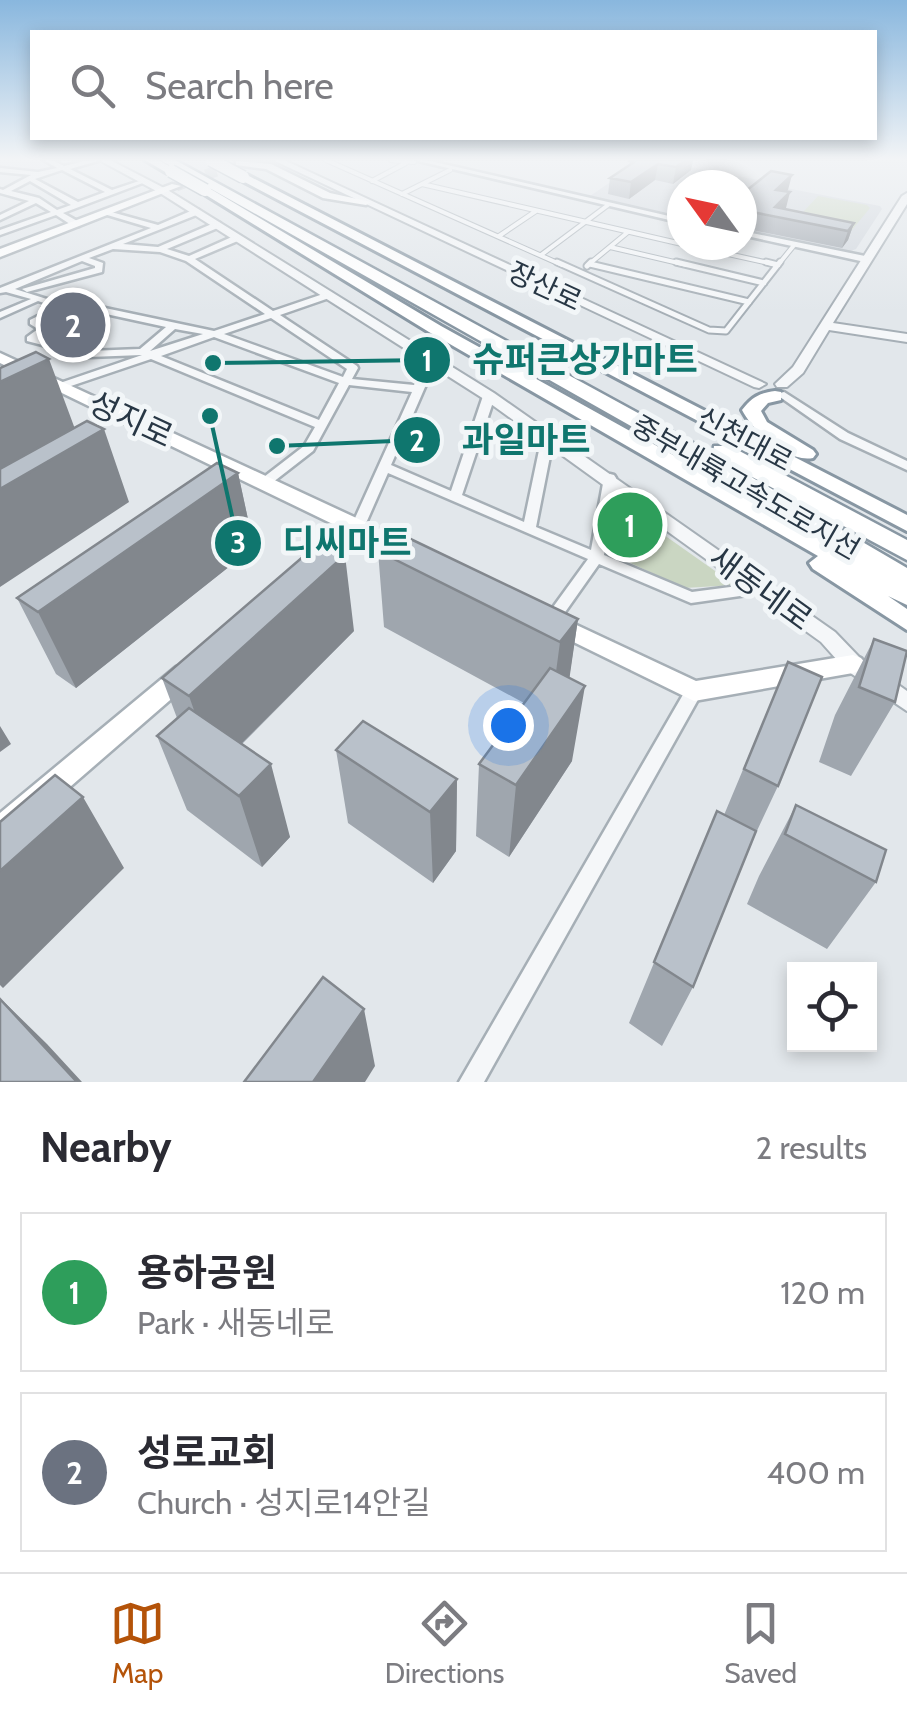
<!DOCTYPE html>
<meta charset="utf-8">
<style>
:root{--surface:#fff;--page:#f2f2f3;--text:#2b2b33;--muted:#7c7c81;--line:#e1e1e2;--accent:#b45309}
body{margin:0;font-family:Cabin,"Noto Sans KR",sans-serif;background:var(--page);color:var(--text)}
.controls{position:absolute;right:30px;bottom:30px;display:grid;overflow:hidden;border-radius:0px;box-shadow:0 5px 15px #0003}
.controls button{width:90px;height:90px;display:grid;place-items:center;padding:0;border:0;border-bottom:2px solid var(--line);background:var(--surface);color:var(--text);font:50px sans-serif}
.compass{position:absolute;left:667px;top:170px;width:90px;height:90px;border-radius:50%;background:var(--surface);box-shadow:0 5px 15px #0003;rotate:303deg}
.you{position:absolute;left:508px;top:725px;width:35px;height:35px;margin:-25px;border:8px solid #fff;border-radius:50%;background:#1a73e8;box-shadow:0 0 0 15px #1a73e833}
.badge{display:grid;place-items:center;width:65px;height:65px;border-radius:50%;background:var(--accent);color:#fff;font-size:32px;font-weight:700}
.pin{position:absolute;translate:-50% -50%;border:5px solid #fff;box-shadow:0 2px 10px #0006}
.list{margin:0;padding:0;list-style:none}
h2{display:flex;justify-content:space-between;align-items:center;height:130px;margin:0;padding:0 40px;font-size:42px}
h2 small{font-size:32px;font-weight:400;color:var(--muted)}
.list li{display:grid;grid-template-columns:65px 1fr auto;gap:30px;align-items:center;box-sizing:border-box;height:160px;margin:0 20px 20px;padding:0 20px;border:2px solid var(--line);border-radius:0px}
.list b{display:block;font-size:38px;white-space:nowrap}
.list p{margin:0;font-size:32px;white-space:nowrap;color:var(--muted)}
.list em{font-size:32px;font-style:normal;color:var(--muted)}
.icon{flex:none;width:55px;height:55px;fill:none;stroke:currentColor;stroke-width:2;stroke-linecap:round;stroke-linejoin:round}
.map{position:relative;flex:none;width:907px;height:1082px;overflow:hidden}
.search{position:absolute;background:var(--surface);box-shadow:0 5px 15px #0003;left:30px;right:30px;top:30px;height:110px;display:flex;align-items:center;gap:25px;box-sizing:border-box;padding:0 35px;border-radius:0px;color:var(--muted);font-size:38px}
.sheet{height:490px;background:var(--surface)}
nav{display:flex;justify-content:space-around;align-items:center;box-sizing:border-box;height:140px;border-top:2px solid var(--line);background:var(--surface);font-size:28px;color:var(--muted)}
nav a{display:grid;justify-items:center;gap:5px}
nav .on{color:var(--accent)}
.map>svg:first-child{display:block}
.built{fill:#d0d6dd}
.green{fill:#cad6c2}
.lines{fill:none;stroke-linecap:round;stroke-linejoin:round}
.secondary-tunnel{stroke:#bdc4ca;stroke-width:11;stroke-dasharray:11 5;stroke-linecap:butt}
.service-far1-casing{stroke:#a6afb6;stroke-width:6}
.service-casing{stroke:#a6afb6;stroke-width:9}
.minor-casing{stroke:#a6afb6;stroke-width:5}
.tertiary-casing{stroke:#a6afb6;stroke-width:4}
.secondary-casing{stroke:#a6afb6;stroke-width:5}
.trunk-casing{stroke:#8897a3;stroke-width:6}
.motorway-casing{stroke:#8897a3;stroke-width:5}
.service-far1{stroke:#f5f7f9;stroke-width:4}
.service{stroke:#f5f7f9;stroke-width:5}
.minor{fill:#f5f7f9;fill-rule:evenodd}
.tertiary{fill:#f5f7f9;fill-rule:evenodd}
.secondary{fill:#fff;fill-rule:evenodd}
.trunk{fill:#fff;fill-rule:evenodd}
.motorway{fill:#fff;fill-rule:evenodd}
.trunk-bridge-casing{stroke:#8897a3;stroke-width:15;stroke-linecap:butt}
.trunk-bridge{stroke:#fff;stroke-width:12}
.wall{fill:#9fa6ae}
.shaded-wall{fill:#82878d}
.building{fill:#b9c1ca;stroke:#82878d;stroke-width:2.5}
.labels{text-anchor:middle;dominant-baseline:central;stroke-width:10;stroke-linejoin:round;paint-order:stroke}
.far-street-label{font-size:28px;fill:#283745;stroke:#f2f6f8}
.street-label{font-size:32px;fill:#283745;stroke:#f2f6f8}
.leader{fill:none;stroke:#0f766e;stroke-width:4}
.callout-dot{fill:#0f766e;stroke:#f2f6f8;stroke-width:4}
.mark-label{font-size:30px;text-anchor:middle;font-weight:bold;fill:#fff}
.callout-label{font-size:35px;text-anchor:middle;font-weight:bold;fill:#0f766e;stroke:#f2f6f8;stroke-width:10;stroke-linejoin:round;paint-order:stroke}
</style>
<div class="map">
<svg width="907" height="1082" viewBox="0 0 907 1082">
<rect width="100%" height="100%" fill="#e2e7eb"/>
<!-- built -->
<path class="built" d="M643,160H651L759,180L742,197V185H682V218L587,198Z
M765,184L880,206L882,209L856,249L848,252L742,231V199Z"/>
<!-- green -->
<path class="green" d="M818,196L867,205L870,208L847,236L793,223Z
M613,499L735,585L684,588L607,552Z"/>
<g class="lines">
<!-- secondary-tunnel -->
<path class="secondary-tunnel" d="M176,186L235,164"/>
<defs>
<path id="service-far1" d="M326,160L562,265
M391,160L414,162
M372,181L406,163
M422,184L682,244
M402,194L450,170
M499,236L536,211
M687,245L778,265
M610,247L687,265
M541,255L608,205
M590,264L594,265
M588,265L628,232
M778,265L795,244"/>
<path id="service" d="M557,262L709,330L726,331L780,262
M676,262L764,283
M766,262L778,265
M590,264L749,302
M587,266L591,262"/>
<path id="minor" d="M44,160H52L64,166L89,160H101L70,169L112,190L142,180L148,181L63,213L79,222V226H73L56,215L0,235V230L51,212L36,203L0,220V215L29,201L0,193V189L3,190L31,175L0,172V168L38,172L57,168ZM62,170L105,192L78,202L35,179ZM30,181L71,205L57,210L39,198L11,191Z
M414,160H426L682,219V223Z
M104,210L158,225L193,210H199V214L123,244L158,247L214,223H220V227L167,249L189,256L234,236H240V240L195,259L273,311L326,293H332V297L280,315L357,366L358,368L352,379L414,385C420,374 425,359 440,360V364L432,371L391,465L451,491L483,396L489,393L493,394L495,396L462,495L524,522L542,436L548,432L552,433L554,436L536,527L591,550L604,478L610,474L614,475L616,478L604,555L692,592L761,583L766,584L768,588L766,592L761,593L691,603L599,564L556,625H546L543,621L588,559L388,473L363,530H353L351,527L412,392L349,385L313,451L268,486L264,487L258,483L260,480L304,446L315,427L151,359L65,388H57V384L142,355L89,357L27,341V337L38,329L30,324V320L56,307L38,301L0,318V312L31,299L6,292L0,293V288L151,228L104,214ZM113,249L160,252L186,261L265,314L214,331L86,304L83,305V309L166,327L140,349L89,351L39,338L50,329L40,322L69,306L15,289L82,261L95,266V268L22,289L27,292L102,272L103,263L89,258ZM271,318L347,369L343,377L224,334ZM175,329L203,334L150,351ZM214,337L339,383L319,420L161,356Z
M742,231L865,256L869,259L865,262L742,235Z
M784,392L848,433L907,461V470L840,439L780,397V393Z
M694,684L700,686L702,691L700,696L484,1082H459L688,686Z"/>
<path id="tertiary" d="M99,160H110L166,189L494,393L835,632L860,658L907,691V711L846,670L821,642L484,399L160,193Z
M273,160H284L766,384L759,388L754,387Z
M907,193V204L833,323L907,334V342L829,330L803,373L787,387H777L775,384L793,367L902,196Z"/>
<path id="secondary" d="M236,161L271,164L330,193L371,202L366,205L323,198L266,169L236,165Z
M172,184L181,186L0,257V249Z
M0,353L365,522L417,548L420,553L410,560L359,537L320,570H306L303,565L306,560L343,529L0,363Z
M553,614L696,681L853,655L861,658L865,664L861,670L853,673L694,701L545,628L542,622L545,616Z
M184,665L192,667L196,674L192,681L10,839L0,843V813L176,667Z"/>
<path id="trunk" d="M145,160H159L177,171L167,173Z
M239,175H247L907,515V531L239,179Z
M201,188H209L441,326L907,585V605L888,596L907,609V630L813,569L809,563L818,556L429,332L201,192Z
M775,391L781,392V400L768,403L761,411L767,422L813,450L816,454L813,458C787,463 753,431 742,410C752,397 759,393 775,391Z"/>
<path id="motorway" d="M160,160H175L713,454L714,446H730L907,540V560L741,471L907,568V589L691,460Z"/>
</defs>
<!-- service-far1 casing -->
<use href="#service-far1" class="service-far1-casing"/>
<!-- service casing -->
<use href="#service" class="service-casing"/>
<!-- minor casing -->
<use href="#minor" class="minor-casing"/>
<!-- tertiary casing -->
<use href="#tertiary" class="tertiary-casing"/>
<!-- secondary casing -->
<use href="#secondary" class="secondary-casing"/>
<!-- trunk casing -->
<use href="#trunk" class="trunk-casing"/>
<!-- motorway casing -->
<use href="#motorway" class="motorway-casing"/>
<!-- service-far1 -->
<use href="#service-far1" class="service-far1"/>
<!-- service -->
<use href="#service" class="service"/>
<!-- minor -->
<use href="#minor" class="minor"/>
<!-- tertiary -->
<use href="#tertiary" class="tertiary"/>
<!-- secondary -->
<use href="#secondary" class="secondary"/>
<!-- trunk -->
<use href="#trunk" class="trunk"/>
<!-- motorway -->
<use href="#motorway" class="motorway"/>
<defs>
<path id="trunk-bridge" d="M211,160L243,177
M171,171L205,190"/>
</defs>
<!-- trunk-bridge casing -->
<use href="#trunk-bridge" class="trunk-bridge-casing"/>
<!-- trunk-bridge -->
<use href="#trunk-bridge" class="trunk-bridge"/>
</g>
<!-- wall -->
<path class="wall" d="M632,160H693L691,170L673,184L655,180L629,199L608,194L610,178L629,165L630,161Z
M788,190L786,192L785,209L854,223L848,240L842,248L742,228V194Z
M42,307L105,320L70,342L47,336L41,321L45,316Z
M238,473L254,547L76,688L56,674L17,598Z
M378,551L578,619L569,678L572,761L509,857L476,836L479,764L524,703L384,627Z
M354,631L242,744L290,837L262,867L187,810L157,736L177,718L162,678Z
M874,639L895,702L851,776L819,762L835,715Z
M788,662L778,786L755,835L693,987L662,1046L629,1023L717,811L724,815Z
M336,750L457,779L456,851L433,883L348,823Z
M796,805L876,882L827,949L747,904L759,876Z"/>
<!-- shaded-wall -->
<path class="shaded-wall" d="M686,160H693L691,170L673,184L676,167Z
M658,164L655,180L629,199L631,182Z
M792,175L788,190L772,205L776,190Z
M790,192L786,208L777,217L775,207Z
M854,223L848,240L842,248L848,231Z
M100,305L105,320L70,342L64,326Z
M49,359L75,429L0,469V382Z
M104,429L129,502L0,587V489Z
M238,473L254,547L76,688L38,612Z
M345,555L354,631L215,770L189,696Z
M578,619L567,695L550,717L560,642Z
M585,686L572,761L509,857L516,785Z
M0,726L11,744L0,752Z
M271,764L290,837L262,867L239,796Z
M457,779L456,851L433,883L430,812Z
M83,797L124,868L3,988L0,985V871Z
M0,998L47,1044L82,1082H77Z
M364,1009L375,1066L365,1082H313Z"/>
<!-- building -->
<path class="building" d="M632,160H686L676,167L658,164L631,182L610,178L634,162L630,161Z
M771,171L792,175L776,190L790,192L775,207L854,223L848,231L742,210V194Z
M60,298L100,305L64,326L41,321L48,312L42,307Z
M36,352L49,359L0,382V368Z
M87,421L104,429L0,489V469Z
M217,463L238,473L38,612L17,598Z
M398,533L578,619L560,642L378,551Z
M319,543L345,555L189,696L162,678Z
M874,639L907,651L895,702L859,687Z
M788,662L822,677L778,786L744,769Z
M550,668L585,686L516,785L479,764Z
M189,708L271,764L239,796L157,736Z
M363,721L457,779L430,812L336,750Z
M55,775L83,797L0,871V822Z
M796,805L886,850L876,882L785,834Z
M717,811L756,831L693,987L654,962Z
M323,977L364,1009L313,1082H244Z
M0,999L77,1082H0Z"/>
<!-- sky -->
<linearGradient id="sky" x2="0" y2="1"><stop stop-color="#89b7de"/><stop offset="0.51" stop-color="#f2f4f6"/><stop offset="1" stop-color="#f2f4f6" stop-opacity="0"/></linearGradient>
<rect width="907" height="312" fill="url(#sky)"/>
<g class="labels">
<!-- far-street labels -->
<g class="far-street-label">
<text transform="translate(545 286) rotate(25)">장산로</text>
<text transform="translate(745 439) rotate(28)">신천대로</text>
<text transform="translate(746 487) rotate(30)">중부내륙고속도로지선</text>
</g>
<!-- street labels -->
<g class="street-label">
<text transform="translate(131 419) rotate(25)">성지로</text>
<text transform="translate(761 588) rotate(36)">새동네로</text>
</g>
</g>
<!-- callouts -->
<path class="leader" d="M213 363L427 360M277 446L417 440M210 416L238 543"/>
<g class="callout-dot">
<circle cx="213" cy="363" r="10"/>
<circle cx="277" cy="446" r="10"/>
<circle cx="210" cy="416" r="10"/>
<circle cx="427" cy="360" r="25"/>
<circle cx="417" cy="440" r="25"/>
<circle cx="238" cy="543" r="25"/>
</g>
<g class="mark-label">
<text x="427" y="371">1</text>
<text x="417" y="451">2</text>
<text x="238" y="553">3</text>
</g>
<g class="callout-label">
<text x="585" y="372">슈퍼큰상가마트</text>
<text x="526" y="452">과일마트</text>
<text x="347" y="555">디씨마트</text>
</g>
</svg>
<div class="controls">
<button><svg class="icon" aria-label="locate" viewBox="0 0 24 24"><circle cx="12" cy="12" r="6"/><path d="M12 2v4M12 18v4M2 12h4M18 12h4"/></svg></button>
</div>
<svg class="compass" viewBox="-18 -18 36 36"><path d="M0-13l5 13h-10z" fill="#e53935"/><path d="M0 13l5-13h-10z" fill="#7c7c81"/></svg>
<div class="you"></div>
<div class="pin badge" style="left:630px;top:525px;background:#2e9e5b">1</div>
<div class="pin badge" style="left:73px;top:325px;background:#6b7280">2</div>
<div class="search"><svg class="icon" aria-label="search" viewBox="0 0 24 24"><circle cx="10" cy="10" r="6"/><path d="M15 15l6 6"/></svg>Search here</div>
</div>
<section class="sheet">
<h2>Nearby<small>2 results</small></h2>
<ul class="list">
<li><span class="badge" style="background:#2e9e5b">1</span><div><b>용하공원</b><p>Park · 새동네로</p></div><em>120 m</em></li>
<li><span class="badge" style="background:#6b7280">2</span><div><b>성로교회</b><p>Church · 성지로14안길</p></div><em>400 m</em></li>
</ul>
</section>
<nav>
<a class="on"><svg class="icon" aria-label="map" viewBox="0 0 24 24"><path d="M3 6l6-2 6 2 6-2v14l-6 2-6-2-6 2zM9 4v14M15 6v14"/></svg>Map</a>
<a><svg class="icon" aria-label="directions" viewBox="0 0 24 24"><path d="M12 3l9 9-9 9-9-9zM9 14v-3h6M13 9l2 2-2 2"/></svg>Directions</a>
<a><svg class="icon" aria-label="saved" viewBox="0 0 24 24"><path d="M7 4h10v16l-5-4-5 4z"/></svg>Saved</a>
</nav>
